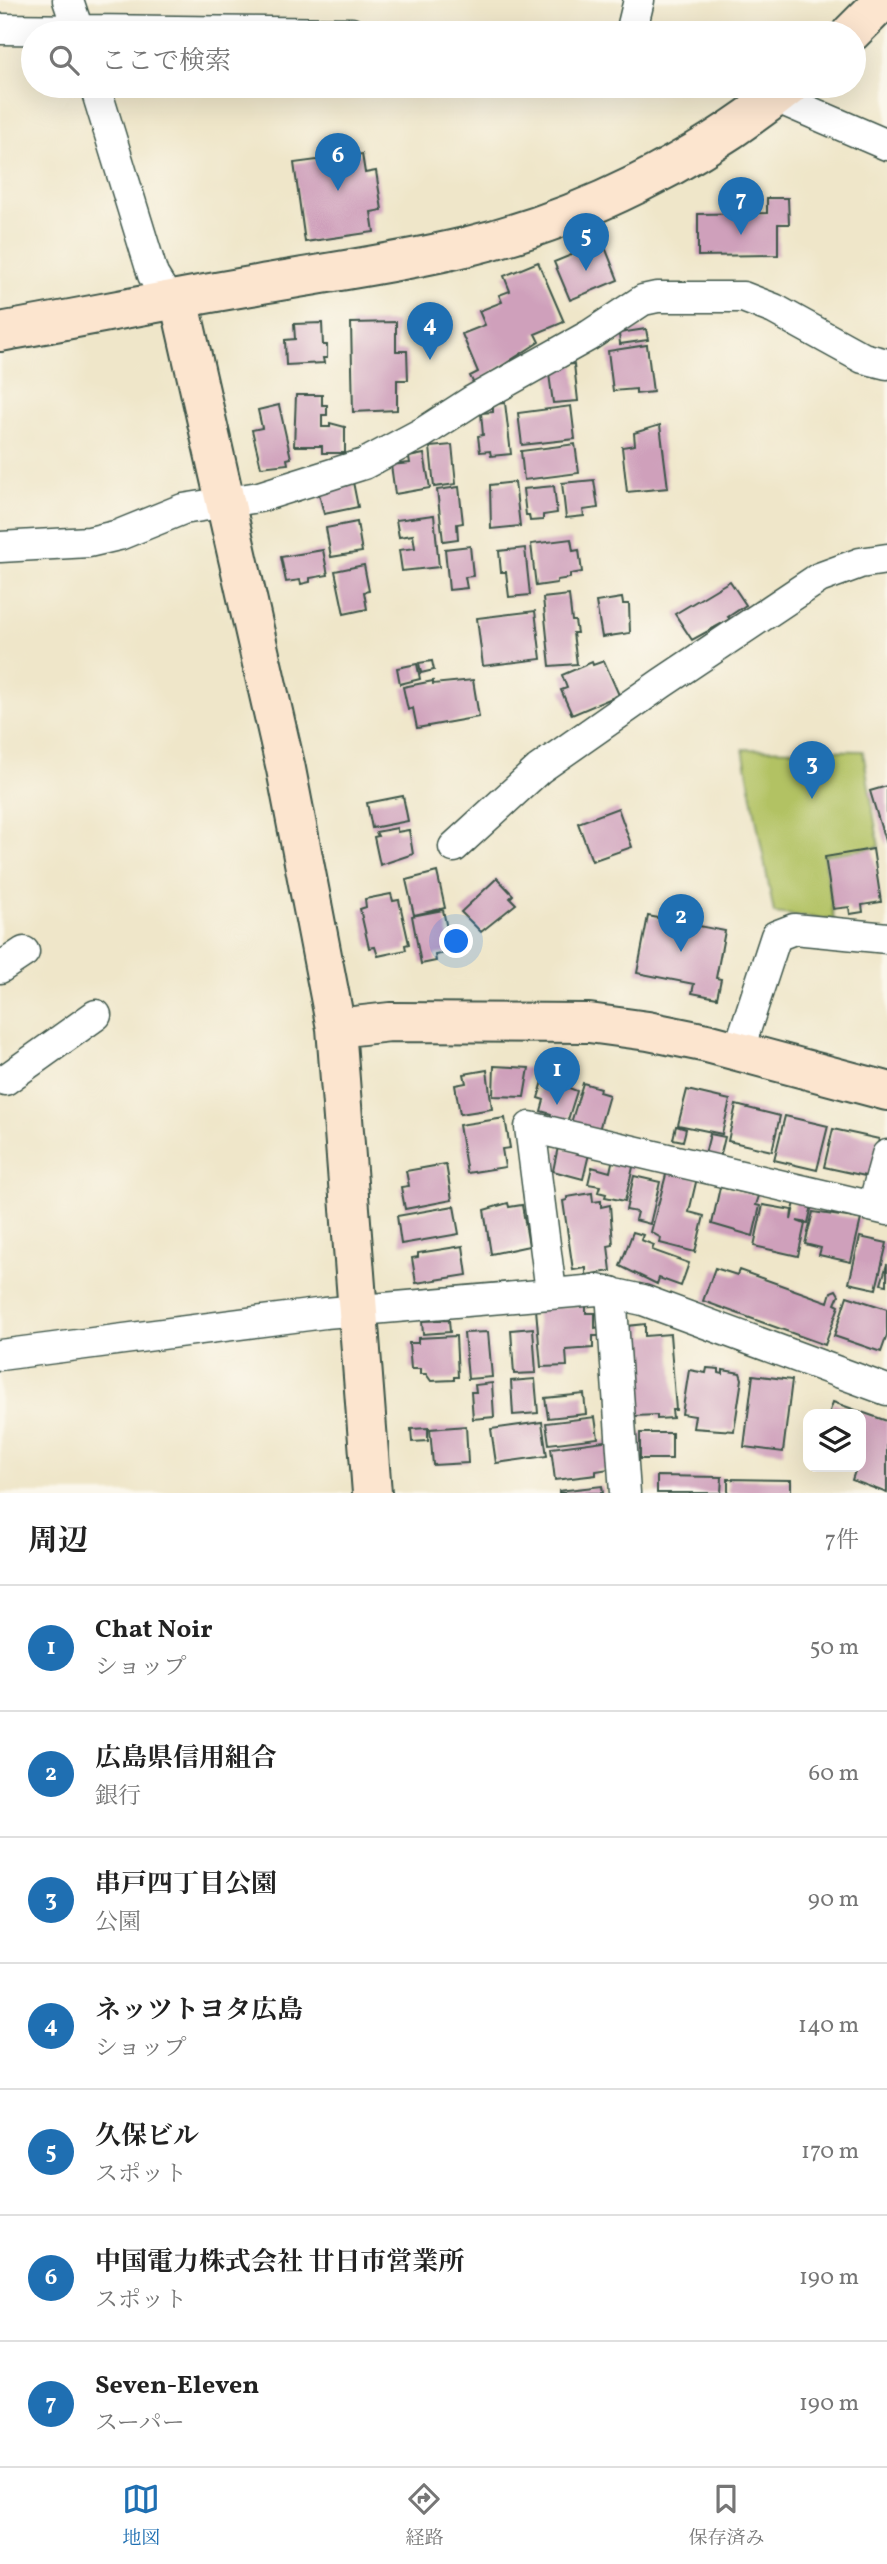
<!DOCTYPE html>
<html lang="ja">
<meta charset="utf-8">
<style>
:root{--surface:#fff;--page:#f6f6f6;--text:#222;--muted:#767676;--line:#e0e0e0;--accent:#1f6fb2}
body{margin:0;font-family:Vollkorn,"Noto Serif JP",serif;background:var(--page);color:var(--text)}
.controls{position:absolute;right:21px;bottom:21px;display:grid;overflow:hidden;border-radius:14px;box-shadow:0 7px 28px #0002}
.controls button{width:63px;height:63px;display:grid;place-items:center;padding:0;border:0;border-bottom:2px solid var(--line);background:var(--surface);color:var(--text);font:35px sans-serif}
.you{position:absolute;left:457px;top:942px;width:24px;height:24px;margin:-18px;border:5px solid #fff;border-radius:50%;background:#1a73e8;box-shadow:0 0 0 10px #1a73e833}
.badge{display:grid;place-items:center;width:46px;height:46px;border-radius:50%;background:var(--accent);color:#fff;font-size:23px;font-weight:700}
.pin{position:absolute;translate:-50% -58px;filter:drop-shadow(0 2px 4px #0008)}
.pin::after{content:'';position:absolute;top:37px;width:24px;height:21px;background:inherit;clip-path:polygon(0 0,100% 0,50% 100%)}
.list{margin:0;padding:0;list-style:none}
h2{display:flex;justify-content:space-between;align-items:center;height:91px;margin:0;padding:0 28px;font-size:30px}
h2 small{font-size:23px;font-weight:400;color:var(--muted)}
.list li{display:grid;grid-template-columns:46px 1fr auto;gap:21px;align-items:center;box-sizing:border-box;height:126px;padding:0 28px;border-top:2px solid var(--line)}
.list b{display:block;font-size:26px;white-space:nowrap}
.list p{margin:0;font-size:23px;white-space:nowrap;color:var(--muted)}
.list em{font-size:23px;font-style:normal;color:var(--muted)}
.icon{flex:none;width:38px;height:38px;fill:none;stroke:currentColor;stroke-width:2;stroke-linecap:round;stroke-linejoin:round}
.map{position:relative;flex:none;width:887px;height:1493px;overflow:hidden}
.search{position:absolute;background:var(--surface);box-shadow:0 7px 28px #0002;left:21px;right:21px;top:21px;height:77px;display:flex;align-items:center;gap:18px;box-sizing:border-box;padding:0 24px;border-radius:38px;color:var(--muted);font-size:26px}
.sheet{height:973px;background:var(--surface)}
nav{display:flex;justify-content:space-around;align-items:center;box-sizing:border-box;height:98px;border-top:2px solid var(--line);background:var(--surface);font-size:19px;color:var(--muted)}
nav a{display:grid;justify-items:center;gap:4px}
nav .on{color:var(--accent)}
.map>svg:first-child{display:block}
.green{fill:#b2c264;stroke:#68804c;stroke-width:2}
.building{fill:#cfa0bb}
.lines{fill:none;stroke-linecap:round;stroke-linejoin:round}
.street-casing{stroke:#3e564a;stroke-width:33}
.secondary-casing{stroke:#3e564a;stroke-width:42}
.street{stroke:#fff;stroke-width:30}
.secondary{stroke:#fce5cf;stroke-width:38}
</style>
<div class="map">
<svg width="887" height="1493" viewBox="0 0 887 1493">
<rect width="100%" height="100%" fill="#fbf7ec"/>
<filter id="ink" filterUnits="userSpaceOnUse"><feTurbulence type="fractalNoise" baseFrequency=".0143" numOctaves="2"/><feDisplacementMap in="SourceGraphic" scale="14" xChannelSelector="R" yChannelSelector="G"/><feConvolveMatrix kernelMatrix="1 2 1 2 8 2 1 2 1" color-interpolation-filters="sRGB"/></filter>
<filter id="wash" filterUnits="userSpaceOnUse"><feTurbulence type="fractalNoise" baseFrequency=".00686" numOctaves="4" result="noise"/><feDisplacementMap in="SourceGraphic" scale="28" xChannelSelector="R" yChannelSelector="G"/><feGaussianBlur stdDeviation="1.57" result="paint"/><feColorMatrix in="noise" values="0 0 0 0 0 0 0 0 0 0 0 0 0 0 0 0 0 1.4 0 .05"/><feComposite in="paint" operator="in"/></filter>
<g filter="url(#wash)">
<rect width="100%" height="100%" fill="#efe6c9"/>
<!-- green -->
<path class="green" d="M743,749L863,751L879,847L824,855L834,920L774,913Z"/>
<g id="blocks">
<!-- building -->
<path class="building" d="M362,154L365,173L376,171L382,210L371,212L374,232L305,242L294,163Z
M767,198H788L789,224H778V255L698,256V214L767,213Z
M603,242L618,280L570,300L554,262Z
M538,262L564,322L535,334L539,342L474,384L470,376L478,372L462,334L485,325L479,311L502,302L499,295L510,291L504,276Z
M396,322V351H407L408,380H397V410L353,412L351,323Z
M322,323L323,345H327V358H323L324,363L286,365L285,340L295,339L294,324Z
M646,329L648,340L620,344L619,333Z
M647,345L653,392L636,394V389L613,391L608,351Z
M574,364L578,401L553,403L548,367Z
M296,395H322V405H327V415H322V427H330V423L345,427V453H322V446H294Z
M505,403L511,454L491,456L490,451L480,452L478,436L483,435L481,413L493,412V404Z
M279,405L291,458L287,459L288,464L261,467L252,430L262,428L258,410Z
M571,406L575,439L522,445L518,413Z
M660,425L668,488L627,492L622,447L635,445L634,433Z
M575,444L579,473L524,480L521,451Z
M452,445L456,484L434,487L430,447Z
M424,454L430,488L395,494L391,465L410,463L409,457Z
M594,480L598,508L583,510L584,516L566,518L562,483Z
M353,482L358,507L324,514L318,490Z
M515,482L520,526L491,529L490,485Z
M554,486L557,513L543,515V520L530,521L529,515H526L523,489Z
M459,487L463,523L457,524L458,539L443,541L437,490Z
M434,515L439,567L402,571L399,550L415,548L413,535L399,537L396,520Z
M357,522L362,552L331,557L326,528Z
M571,539L573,551L579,550L582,572L570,574V578L557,580V583L536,586L531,544Z
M470,546L473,576L465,577L467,588L449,590L445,549Z
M525,548L530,595L509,597L506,572H501L499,551Z
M323,550L328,575L310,578V582L301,584L300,580L286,582L281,557Z
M364,565L369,591L364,592L367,609L344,614L335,571Z
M730,581L746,605L728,617L730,619L692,640L675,614Z
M569,595L572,621H575L577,633H573L577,664L550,666L543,598Z
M622,598L623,604H629L630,633L602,637L596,602Z
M535,611L541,659L483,666L477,618Z
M432,661L434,670L421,673L419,663Z
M604,661L619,695L572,715L561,690L567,688L562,675L592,662L593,665Z
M417,664L420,679L400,684L397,668Z
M473,680L479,717L417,728L413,708L408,710L403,687L433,681V684Z
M887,786V844H886L870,791Z
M403,796L408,821L372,828L367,803Z
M618,808L632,847L592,861L578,823Z
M397,828V832L409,830L413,854L380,865L374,837L378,836L376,832Z
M873,849L881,902L862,905L863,912L850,914L849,907L833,909L825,857Z
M437,872L445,908L414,915L406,880Z
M497,878L513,895L510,898L516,904L481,932L461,912Z
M391,894L393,901L399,900L409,944L405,945L406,950L378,956L375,947L369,948L360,909L366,907L365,899Z
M443,910L452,952L435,955L436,961L421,964L412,916Z
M648,916L725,931L716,978L721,979L717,998L692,993L694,984L637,973Z
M494,1066L529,1068L524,1097L493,1096Z
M487,1070L492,1109L460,1114L455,1085L466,1083L464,1074Z
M544,1078L577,1091L566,1126L549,1121L551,1114L541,1111L544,1100L538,1098Z
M583,1083L600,1088L599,1092L609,1095L599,1130L571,1123Z
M687,1090L730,1100L722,1134L678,1125Z
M736,1105L780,1116L772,1151L728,1141Z
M785,1116L828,1126L817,1170L774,1160Z
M505,1118L510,1148L502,1149L505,1167L467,1173L459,1125Z
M676,1126L686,1129L683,1141L673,1139Z
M833,1129L879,1139L870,1177L824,1167Z
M710,1134L725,1137L719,1162L704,1158Z
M558,1147L589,1154L583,1179L553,1171Z
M613,1158L634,1163L625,1201L605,1197L606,1194L598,1192L600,1186L588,1184L592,1167L610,1172Z
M446,1164L452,1200L405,1209L401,1187L409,1186L406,1171Z
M667,1171L697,1178L689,1212L704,1216L695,1252L660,1243L661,1238L651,1232Z
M634,1176L660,1182L650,1224L635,1220L637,1212L626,1210Z
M720,1187L759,1196L756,1205L760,1206L753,1236L712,1224Z
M592,1193L593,1202L601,1201V1207L610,1205L613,1245L608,1246L611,1271L586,1275V1268L573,1270L563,1201L567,1200V1197Z
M795,1202L812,1205L808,1223L797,1221L805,1224L798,1256L754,1246L763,1205L792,1210L791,1220Z
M508,1203L509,1207L522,1205L529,1246L491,1254L484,1210Z
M454,1206L459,1234L401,1244L397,1216Z
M813,1212L861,1219L851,1262L819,1255L821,1248L805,1244Z
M633,1232L643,1235L641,1240L654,1245L652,1250L689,1263L681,1286L659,1278L657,1284L620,1266Z
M860,1237L887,1243L876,1289L849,1283Z
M463,1246L467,1275L416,1283L412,1258L418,1257V1253Z
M887,1264V1285L881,1284Z
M715,1268L737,1275L739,1270L828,1302L831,1292L836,1290L839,1295L835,1304L839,1306L825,1345L703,1301Z
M847,1296L887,1309V1335L881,1352L834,1336Z
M586,1305V1313H595V1328L599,1327V1336H593V1348L566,1350L567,1366L541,1367L536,1309Z
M449,1320L450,1332L423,1334L422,1321Z
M645,1324V1336L670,1334L676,1410H672L673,1418L657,1419V1415L634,1416L627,1326Z
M533,1328L536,1373L514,1374L511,1330Z
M488,1332L492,1377L468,1379L464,1333Z
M456,1336L458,1377H454V1380L431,1381L426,1374H420V1369H411L409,1343H418V1338Z
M707,1368L719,1369V1373L723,1374V1370L740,1373L742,1379L734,1431L693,1428L695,1416L682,1414L689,1370L706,1373Z
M753,1375L792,1380L783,1452L744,1447Z
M535,1379L538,1413L513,1415L511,1381Z
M492,1383L494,1417L473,1419L471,1392H476L475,1385Z
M584,1394L586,1414L548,1418L545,1398Z
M833,1402L887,1421V1493L852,1480L855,1471L843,1467H861V1414H829Z
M595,1417L598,1438L549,1444L546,1423Z
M542,1422L547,1456L496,1463L491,1429Z
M466,1426L468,1463L433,1465L430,1429Z
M428,1428V1441L412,1442L411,1429Z
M640,1433H672V1459H640Z
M611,1440L615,1468L596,1471V1475L555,1480L551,1448Z
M657,1476L722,1477L721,1493H657Z
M728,1479L791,1480V1493H728Z
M602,1486L603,1493H559V1491Z"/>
</g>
</g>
<g filter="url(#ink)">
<use href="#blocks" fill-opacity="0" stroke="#3e564a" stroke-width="2"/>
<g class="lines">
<defs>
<path id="street" d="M68,0L79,33
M0,29L351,33
M631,33L639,0
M95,86L153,275L169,301
M750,86L887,145
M0,547L89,542L119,535L183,509L259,497L364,464L424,432L472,401L590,335L643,300L657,297H743L774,309L863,358L887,364
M454,847L539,769L662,683L819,578L860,563L887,559
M0,968L24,952
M738,1052L776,936L794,929L887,938
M5,1080L96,1015
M873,1206L887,1155
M551,1292L530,1127L887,1210
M611,1292L625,1493
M0,1355L325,1313L597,1290L643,1300L887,1390"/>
<path id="secondary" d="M851,33L884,0
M179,299L286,769L336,1028L372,1493
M0,332C84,317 167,300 251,286C322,273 394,264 465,247C582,219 696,162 790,86
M336,1028L390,1022L589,1023L648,1031L707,1043L887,1091"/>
</defs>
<!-- street casing -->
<use href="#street" class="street-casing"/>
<!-- secondary casing -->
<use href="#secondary" class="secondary-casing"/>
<!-- street -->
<use href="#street" class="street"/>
<!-- secondary -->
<use href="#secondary" class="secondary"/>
</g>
</g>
</svg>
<div class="controls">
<button><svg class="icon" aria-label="layers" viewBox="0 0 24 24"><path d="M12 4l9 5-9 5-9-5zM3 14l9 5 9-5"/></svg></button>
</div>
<div class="you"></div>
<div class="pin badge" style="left:557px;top:1105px">1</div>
<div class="pin badge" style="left:681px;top:952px">2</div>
<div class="pin badge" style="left:812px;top:799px">3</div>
<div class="pin badge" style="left:430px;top:360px">4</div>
<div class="pin badge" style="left:586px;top:271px">5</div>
<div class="pin badge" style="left:338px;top:191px">6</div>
<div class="pin badge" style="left:741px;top:235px">7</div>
<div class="search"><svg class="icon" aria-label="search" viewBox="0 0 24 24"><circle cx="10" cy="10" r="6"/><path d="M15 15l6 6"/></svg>ここで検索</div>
</div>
<section class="sheet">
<h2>周辺<small>7件</small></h2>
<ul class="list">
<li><span class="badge">1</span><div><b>Chat Noir</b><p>ショップ</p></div><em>50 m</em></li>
<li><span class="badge">2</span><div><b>広島県信用組合</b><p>銀行</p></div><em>60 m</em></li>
<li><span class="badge">3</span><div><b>串戸四丁目公園</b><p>公園</p></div><em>90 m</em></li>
<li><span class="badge">4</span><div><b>ネッツトヨタ広島</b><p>ショップ</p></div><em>140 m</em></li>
<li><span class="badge">5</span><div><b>久保ビル</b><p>スポット</p></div><em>170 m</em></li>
<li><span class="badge">6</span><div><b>中国電力株式会社 廿日市営業所</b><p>スポット</p></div><em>190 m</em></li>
<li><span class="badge">7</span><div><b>Seven-Eleven</b><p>スーパー</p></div><em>190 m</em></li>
</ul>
</section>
<nav>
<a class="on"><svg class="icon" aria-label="map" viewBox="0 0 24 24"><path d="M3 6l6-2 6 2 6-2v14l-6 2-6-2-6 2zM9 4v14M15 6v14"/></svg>地図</a>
<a><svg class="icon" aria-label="directions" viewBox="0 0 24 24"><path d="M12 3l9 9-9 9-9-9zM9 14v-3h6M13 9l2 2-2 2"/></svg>経路</a>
<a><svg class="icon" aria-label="saved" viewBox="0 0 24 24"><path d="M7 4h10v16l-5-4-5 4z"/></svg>保存済み</a>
</nav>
